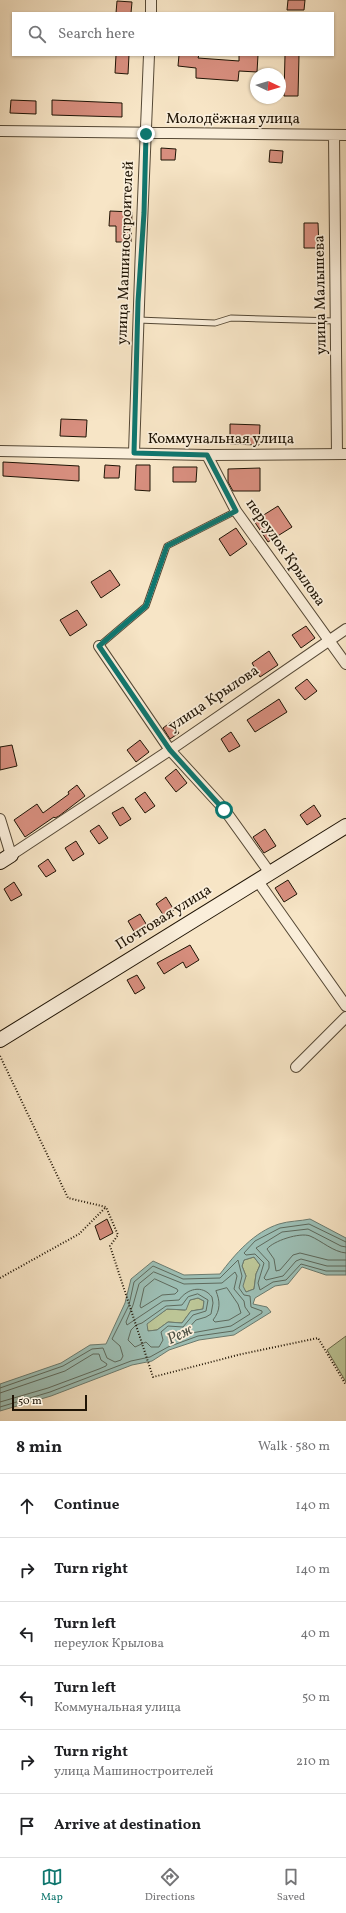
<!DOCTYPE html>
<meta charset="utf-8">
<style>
:root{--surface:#fff;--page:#f6f6f6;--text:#202124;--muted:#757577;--line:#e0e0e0;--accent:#0f766e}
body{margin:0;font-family:Vollkorn,serif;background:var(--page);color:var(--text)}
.compass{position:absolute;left:250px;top:68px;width:36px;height:36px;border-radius:50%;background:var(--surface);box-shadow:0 1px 3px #0004;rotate:94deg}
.scale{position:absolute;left:12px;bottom:10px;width:75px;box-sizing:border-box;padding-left:4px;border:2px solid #1f1405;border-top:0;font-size:11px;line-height:14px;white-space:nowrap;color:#1f1405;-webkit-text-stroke:3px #faeeda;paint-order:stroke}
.stop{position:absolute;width:12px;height:12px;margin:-9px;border:3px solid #0f766e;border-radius:50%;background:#fff}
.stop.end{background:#0f766e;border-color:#fff;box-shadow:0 1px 4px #0008}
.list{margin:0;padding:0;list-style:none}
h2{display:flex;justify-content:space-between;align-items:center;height:52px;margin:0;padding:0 16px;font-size:17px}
h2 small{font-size:13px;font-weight:400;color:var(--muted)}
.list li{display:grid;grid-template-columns:26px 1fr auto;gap:12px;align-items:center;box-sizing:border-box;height:64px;padding:0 16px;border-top:1px solid var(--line)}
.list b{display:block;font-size:15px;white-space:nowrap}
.list p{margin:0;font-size:13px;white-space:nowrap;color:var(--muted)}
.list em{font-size:13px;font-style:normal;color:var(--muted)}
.icon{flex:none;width:22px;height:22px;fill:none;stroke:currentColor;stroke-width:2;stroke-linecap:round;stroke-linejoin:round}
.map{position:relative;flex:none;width:346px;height:1421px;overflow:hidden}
.search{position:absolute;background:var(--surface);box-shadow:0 1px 3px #0004;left:12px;right:12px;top:12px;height:44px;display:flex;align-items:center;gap:10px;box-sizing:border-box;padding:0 14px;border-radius:0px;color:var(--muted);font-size:15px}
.sheet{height:436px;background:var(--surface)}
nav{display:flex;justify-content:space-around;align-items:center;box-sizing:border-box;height:56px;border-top:1px solid var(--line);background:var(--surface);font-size:11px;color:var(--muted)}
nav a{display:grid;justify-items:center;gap:2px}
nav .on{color:var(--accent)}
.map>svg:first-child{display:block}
.green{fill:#bcc596;stroke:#6e6c4e}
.water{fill:#9dbfb5;stroke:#6b7b6f;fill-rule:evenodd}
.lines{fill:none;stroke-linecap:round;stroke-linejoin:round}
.shore{stroke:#5e6a5d;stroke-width:1}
.building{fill:#d78e7e;stroke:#1f1405}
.lane-casing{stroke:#554835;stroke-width:7}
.street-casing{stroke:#554835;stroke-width:12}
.secondary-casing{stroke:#1f1405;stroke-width:16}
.path{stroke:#1f1405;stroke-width:2;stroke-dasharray:1 2;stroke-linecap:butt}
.lane{stroke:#faeeda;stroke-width:5}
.street{stroke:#faeeda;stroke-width:10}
.secondary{stroke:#faeeda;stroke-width:14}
.route{stroke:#0f766e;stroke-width:5}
.labels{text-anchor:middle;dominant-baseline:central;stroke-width:3.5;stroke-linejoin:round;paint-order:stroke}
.street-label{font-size:15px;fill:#1f1405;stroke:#faeeda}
.water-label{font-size:16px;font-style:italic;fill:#4b5043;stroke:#faeeda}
</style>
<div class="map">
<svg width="346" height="1421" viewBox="0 0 346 1421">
<rect width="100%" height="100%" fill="#f7e5c6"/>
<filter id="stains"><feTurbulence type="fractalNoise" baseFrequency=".005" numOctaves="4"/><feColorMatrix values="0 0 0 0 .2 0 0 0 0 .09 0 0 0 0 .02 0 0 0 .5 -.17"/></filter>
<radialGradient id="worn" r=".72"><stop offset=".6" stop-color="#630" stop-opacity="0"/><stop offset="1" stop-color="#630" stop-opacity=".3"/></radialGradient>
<!-- green -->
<path class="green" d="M254,1257L260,1265L256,1274L254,1289L246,1292L242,1286L246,1276L242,1266L244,1260Z
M198,1298L204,1301L203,1309L191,1311L182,1323L168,1322L157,1330L148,1331L146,1324L167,1309L185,1310L190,1300Z
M346,1336V1382L327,1350Z"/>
<!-- water -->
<path class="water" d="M310,1219L346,1238V1275H326L302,1267L288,1284L275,1286L255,1298L253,1304L267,1307L271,1312L234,1335L199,1340L169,1350L152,1361L132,1365L51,1396L0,1411V1384L61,1363L90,1345L106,1344L125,1303L131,1279L153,1261L184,1275L220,1274C235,1254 254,1232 279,1224C288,1221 301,1221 310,1219ZM254,1257L260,1265L256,1274L254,1289L246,1292L243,1286L246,1276L242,1266L244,1260ZM198,1298L204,1301L203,1309L191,1311L182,1323L168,1322L157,1330L148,1331L147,1324L167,1309L186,1310L190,1300Z"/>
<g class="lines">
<!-- shore -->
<path class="shore" d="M346,1242L309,1224L280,1228L255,1241L244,1253L246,1255L255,1254L264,1263L258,1283L260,1290L273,1282L286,1280L301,1264L326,1271H346
M346,1247L341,1246L308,1229L282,1232L256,1248L269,1262V1268L264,1278L266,1280L283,1276L296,1261L301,1259L327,1266H346
M346,1253C333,1252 322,1241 310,1236C300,1232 273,1241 267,1249L274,1259L276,1271L280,1270L293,1255L300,1253L328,1260H346
M154,1272L184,1284L222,1283L235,1272L237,1276L234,1289L244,1301L245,1307L250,1314L231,1326L186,1334L169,1340L167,1335L170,1331L185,1332L196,1320L206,1317L211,1314L213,1303L212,1297C202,1284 187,1289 179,1300L163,1301L127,1325L126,1322L133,1305L139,1284Z
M155,1279L177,1289L178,1291L175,1294L162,1295L141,1308L140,1306L144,1288Z
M227,1288L238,1304L241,1313L229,1320L215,1322L213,1320C221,1310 220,1301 216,1291Z
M198,1294L208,1300L206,1311L193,1315L183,1327L168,1326L161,1332L163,1340L159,1347H151L146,1342L135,1347L128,1340L131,1330L136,1325L142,1323L166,1306L182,1305L188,1297Z
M0,1388L63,1366L92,1349L103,1348L107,1358L115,1362L121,1360L123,1356L120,1346L112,1339L129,1305L134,1282L153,1266L183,1279L220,1278L238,1260L242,1276L239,1288L244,1295L250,1296L251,1307L262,1311V1313L233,1331L198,1336L168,1347L150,1357L131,1361L50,1392L0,1407
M0,1393L65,1371L93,1354H99L101,1360L107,1364L106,1366L99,1369L48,1388L0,1402"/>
</g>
<!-- building -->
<path class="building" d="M288,0H305L304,10H287Z
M117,1L132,2L131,13H116Z
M116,55H129L128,74L115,73Z
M179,55H199L198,58L239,61V55H258L257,72L239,71L238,81L196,78V68L178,66Z
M285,55H299L298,96H284Z
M11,100L36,101V114L10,113Z
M52,100L122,103V117L52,115Z
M161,148L176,149L175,160H161Z
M270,150L283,151L282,163L269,162Z
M110,211L132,212L131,242H116V226H109Z
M304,223H318L319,248H304Z
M61,419L87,420L86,437L60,436Z
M230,424L260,425L259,445L230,444Z
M3,462L79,466V481L3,476Z
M105,465L120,466L119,478H104Z
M136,465H150V491L135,490Z
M173,467H197L196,482H173Z
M260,468V491H233L228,482V469Z
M278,506L292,527L268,542L254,521Z
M236,528L247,544L230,556L219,539Z
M110,570L120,585L101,598L91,582Z
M77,610L87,625L70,636L60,620Z
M306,626L315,638L301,648L292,635Z
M269,651L278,665L260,677L252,663Z
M307,679L317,691L305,700L295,688Z
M279,699L287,712L255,732L247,720Z
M171,722L179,733L170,739L163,728Z
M231,732L240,746L229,752L221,739Z
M140,740L149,752L136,762L127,750Z
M12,745L17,766L0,770V747Z
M176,769L187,783L176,792L165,778Z
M77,785L85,796L59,816L55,818L54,817L25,837L14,820L37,804L43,813L69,794L68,792Z
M145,792L155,806L145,813L135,799Z
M314,805L321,816L307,825L300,815Z
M123,807L131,819L120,826L112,813Z
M99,825L108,838L99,844L90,831Z
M265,829L276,846L264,853L253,837Z
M76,841L84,854L73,861L65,848Z
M48,859L56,871L46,877L38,866Z
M288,880L297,894L284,902L275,888Z
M14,882L22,895L11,901L4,889Z
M166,897L174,910L164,916L156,904Z
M140,914L148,927L136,935L128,921Z
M190,945L199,960L186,968L183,962L164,974L157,963Z
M137,975L145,988L135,994L127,980Z
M107,1219L113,1233L100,1240L95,1226Z"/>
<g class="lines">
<defs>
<path id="lane" d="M138,320L215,323L231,318L336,321
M99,646L146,606L167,546L236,511"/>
<path id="street" d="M151,13V0
M0,131L346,135
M334,135L337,454
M0,451L207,455L346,454
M134,453C138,320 143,188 149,55
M207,455L236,511L346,664
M99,646L170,750L224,809L270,873
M0,819L11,855L170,750L346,629
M257,880L346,1006
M296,1067L346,1017"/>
<path id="secondary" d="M0,862L11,855
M0,1040L346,826"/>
</defs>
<!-- lane casing -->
<use href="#lane" class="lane-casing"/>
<!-- street casing -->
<use href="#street" class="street-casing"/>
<!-- secondary casing -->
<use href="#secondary" class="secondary-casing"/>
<!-- path -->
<path class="path" d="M0,1056L68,1198L106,1207L118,1235L110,1246L153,1377L242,1354L318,1338L346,1385
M0,1278L79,1234L106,1207"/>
<!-- lane -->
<use href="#lane" class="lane"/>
<!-- street -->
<use href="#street" class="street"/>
<!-- secondary -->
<use href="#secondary" class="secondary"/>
</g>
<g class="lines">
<!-- route -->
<path class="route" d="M146,134L144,213L138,302L134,453L207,455L236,511L167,546L146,606L99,646L170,750L224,810"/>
</g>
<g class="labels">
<!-- street labels -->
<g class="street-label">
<text x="233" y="119">Молодёжная улица</text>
<text transform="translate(126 253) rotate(-88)">улица Машиностроителей</text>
<text transform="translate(321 295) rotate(-91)">улица Малышева</text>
<text x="221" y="439">Коммунальная улица</text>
<text transform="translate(285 553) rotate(55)">переулок Крылова</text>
<text transform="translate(214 699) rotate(-34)">улица Крылова</text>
<text transform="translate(164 918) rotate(-32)">Почтовая улица</text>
</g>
<!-- water labels -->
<g class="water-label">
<text transform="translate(180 1335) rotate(-27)">Реж</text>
</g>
</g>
<rect width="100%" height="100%" filter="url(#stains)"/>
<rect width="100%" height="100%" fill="url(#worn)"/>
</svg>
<svg class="compass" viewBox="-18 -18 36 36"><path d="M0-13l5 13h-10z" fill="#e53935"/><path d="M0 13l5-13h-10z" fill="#757577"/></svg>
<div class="scale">50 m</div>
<div class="stop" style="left:224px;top:810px"></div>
<div class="stop end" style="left:146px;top:134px"></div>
<div class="search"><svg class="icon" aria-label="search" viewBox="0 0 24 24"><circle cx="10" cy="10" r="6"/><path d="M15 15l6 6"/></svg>Search here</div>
</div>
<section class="sheet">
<h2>8 min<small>Walk · 580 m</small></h2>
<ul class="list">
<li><svg class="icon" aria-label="ahead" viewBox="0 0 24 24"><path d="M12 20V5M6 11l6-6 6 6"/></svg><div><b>Continue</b></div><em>140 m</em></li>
<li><svg class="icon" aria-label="right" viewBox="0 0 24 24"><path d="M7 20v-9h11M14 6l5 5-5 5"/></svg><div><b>Turn right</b></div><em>140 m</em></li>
<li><svg class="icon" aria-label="left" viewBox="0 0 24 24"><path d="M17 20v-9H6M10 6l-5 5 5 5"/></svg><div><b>Turn left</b><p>переулок Крылова</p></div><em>40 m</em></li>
<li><svg class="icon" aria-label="left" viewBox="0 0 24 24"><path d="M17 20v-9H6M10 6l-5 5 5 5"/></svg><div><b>Turn left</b><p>Коммунальная улица</p></div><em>50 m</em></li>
<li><svg class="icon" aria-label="right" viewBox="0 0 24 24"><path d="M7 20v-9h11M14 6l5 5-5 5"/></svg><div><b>Turn right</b><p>улица Машиностроителей</p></div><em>210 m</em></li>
<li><svg class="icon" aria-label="arrive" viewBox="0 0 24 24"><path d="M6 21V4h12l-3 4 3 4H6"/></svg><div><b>Arrive at destination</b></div></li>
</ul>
</section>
<nav>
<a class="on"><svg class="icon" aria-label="map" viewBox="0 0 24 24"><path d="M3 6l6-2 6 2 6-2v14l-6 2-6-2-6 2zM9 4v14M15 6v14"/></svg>Map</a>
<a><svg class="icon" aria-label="directions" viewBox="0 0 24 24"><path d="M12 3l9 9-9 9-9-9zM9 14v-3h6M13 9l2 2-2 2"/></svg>Directions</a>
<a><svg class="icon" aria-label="saved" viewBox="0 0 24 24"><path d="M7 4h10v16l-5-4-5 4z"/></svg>Saved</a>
</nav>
